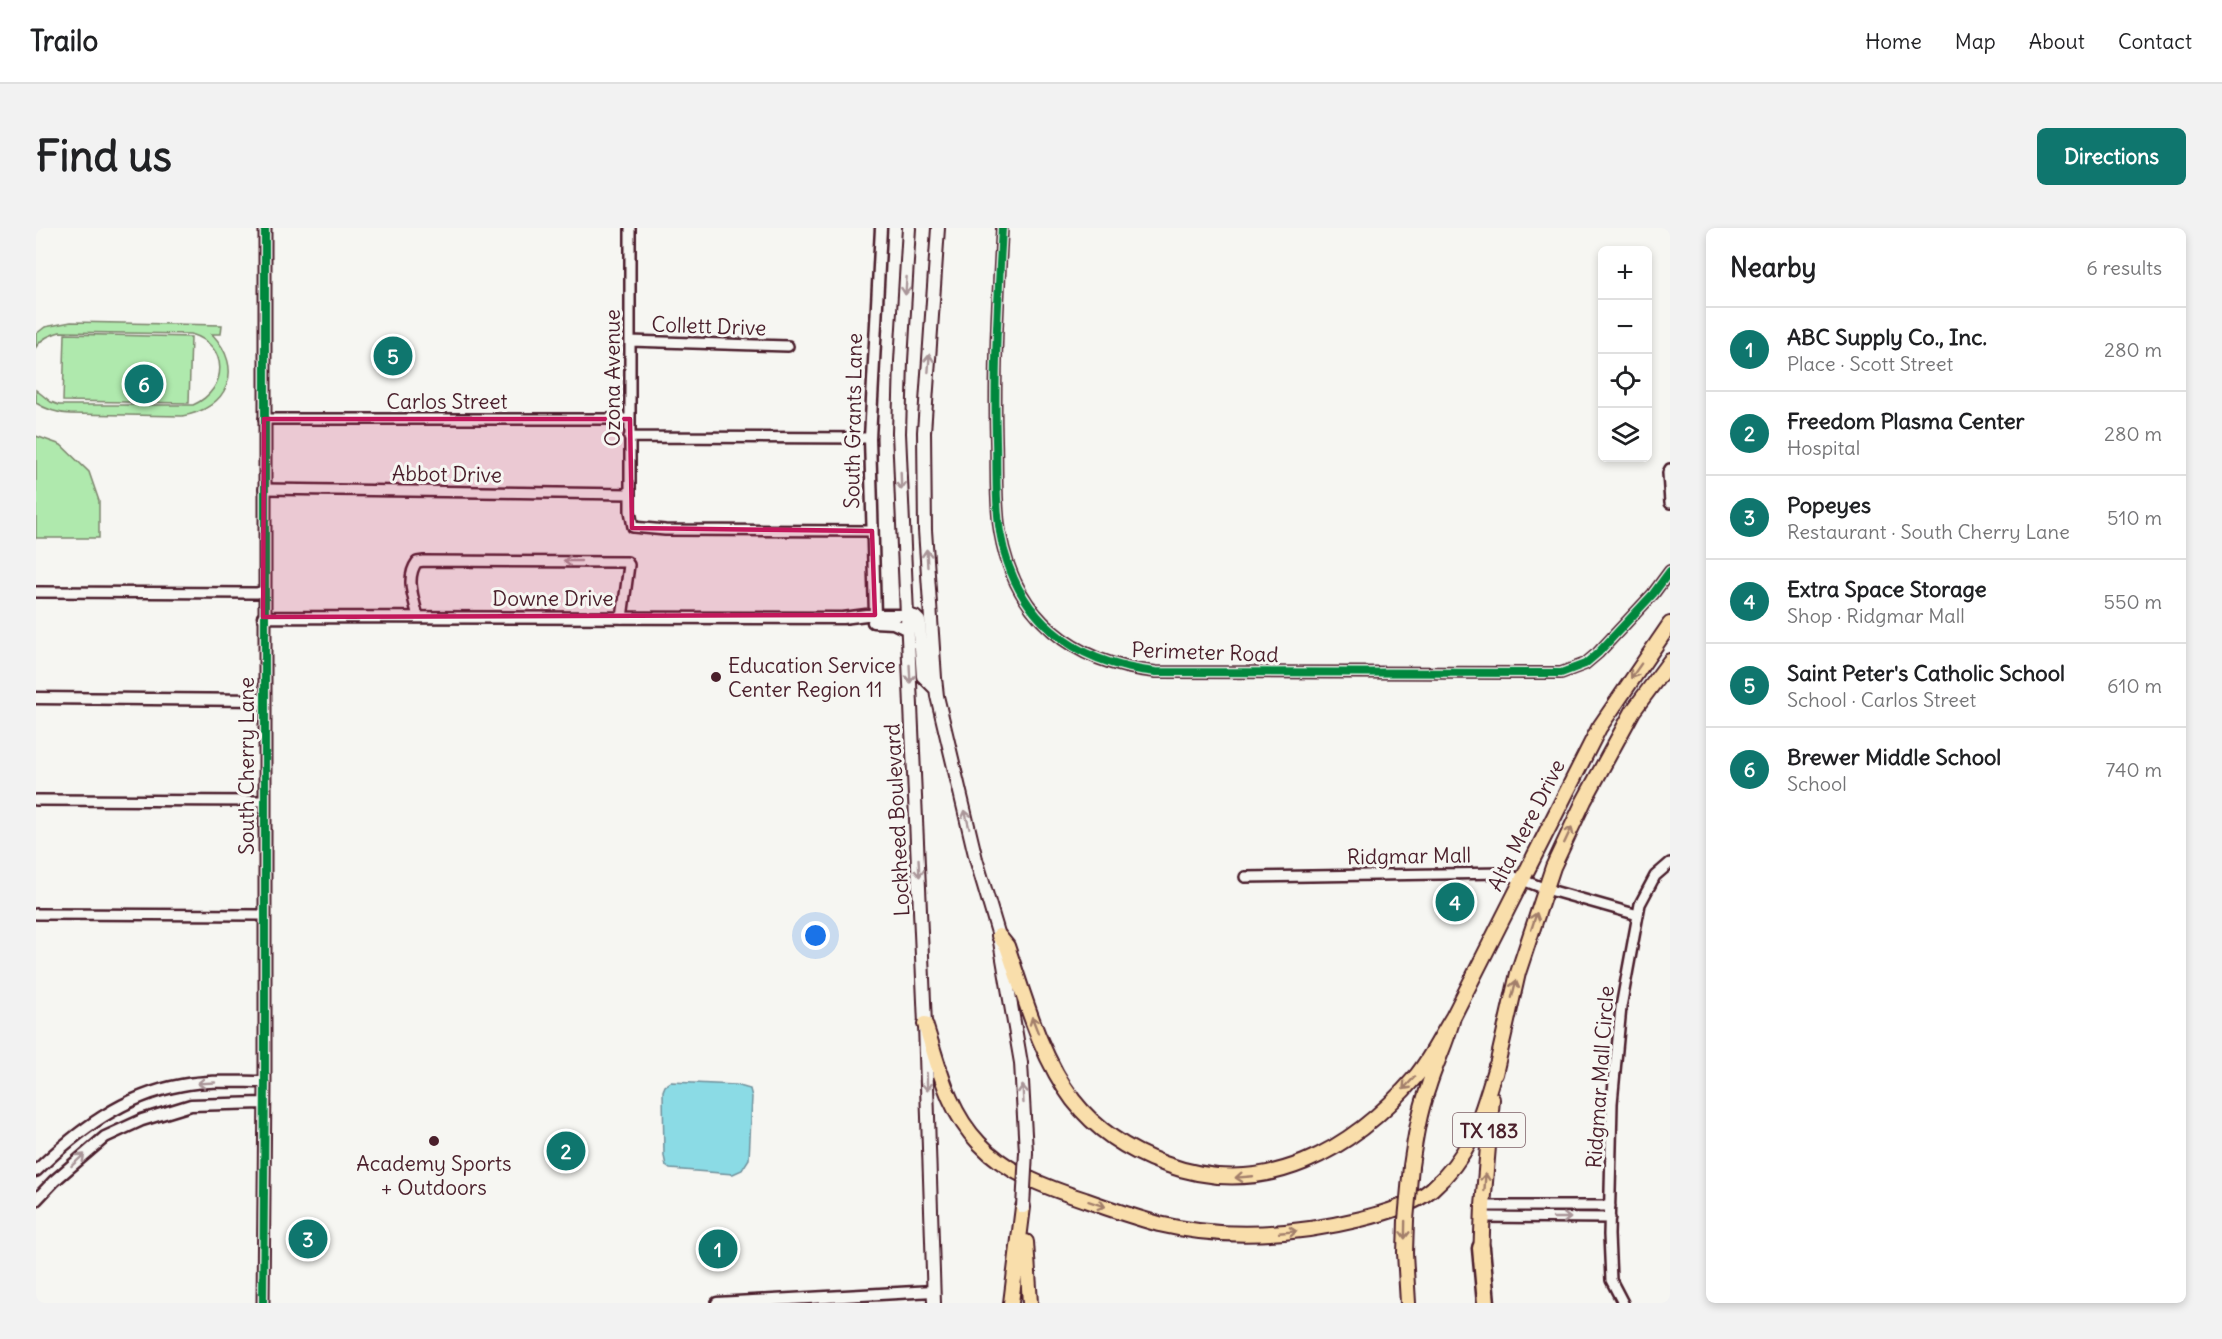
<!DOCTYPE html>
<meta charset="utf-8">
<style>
:root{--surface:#fff;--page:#f2f2f2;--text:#202124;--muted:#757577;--line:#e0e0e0;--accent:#0f766e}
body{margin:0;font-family:Delius,sans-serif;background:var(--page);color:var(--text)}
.controls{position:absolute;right:18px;top:18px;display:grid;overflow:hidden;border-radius:9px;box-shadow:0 3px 9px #0003}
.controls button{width:54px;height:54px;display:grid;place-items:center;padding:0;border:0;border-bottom:2px solid var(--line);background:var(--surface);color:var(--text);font:30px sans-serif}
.you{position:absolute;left:780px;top:708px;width:21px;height:21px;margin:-15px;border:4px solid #fff;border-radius:50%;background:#1a73e8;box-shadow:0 0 0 9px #1a73e833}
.badge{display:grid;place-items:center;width:39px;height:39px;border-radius:50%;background:var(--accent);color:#fff;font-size:20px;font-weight:700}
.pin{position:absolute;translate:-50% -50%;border:3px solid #fff;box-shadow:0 2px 6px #0006}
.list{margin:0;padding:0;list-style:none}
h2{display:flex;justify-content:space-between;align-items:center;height:78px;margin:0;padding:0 24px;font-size:26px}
h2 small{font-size:20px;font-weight:400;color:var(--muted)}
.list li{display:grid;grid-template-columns:39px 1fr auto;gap:18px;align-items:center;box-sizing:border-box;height:84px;padding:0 24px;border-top:2px solid var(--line)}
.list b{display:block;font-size:22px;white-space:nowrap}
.list p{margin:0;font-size:20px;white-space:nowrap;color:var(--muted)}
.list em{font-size:20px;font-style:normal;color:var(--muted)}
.icon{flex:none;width:33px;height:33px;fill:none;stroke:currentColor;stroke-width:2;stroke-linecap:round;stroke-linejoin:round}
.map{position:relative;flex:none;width:1634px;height:1075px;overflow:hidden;border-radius:9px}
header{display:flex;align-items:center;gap:36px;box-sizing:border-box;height:84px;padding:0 30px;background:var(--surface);border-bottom:2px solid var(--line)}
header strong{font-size:28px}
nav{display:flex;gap:33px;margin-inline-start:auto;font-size:21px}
.intro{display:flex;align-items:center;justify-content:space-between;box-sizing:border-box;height:144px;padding:0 36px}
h1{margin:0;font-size:42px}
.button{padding:15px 27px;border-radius:9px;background:var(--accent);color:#fff;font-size:21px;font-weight:700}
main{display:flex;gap:36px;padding:0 36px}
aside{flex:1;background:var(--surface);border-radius:9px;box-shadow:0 3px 9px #0003}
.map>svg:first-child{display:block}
.green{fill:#afe9ad;stroke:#7c846c;stroke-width:1.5}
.water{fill:#8bdbe5;stroke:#71909b;stroke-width:1.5}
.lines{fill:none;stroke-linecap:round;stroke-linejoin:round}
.minor-casing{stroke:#4a1f2b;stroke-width:14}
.tertiary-casing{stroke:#4a1f2b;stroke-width:15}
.secondary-casing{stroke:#4a1f2b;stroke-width:16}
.primary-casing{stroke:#4a1f2b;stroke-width:18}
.motorway-casing{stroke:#4a1f2b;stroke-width:21}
.minor{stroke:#f6f6f2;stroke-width:9}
.tertiary{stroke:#f6f6f2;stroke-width:10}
.secondary{stroke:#f6f6f2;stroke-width:12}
.primary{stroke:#f9deab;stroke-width:14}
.motorway{stroke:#f9deab;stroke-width:16}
.secondary-bridge-casing{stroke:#4a1f2b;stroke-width:16;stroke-linecap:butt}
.primary-bridge-casing{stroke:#4a1f2b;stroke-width:18;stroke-linecap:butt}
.secondary-bridge{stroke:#f6f6f2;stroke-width:12}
.primary-bridge{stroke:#f9deab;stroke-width:14}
.cycleway-casing{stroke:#f6f6f2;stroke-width:11}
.cycleway{stroke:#00873e;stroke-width:8}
.oneway{stroke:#a99598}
.oneway2{stroke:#a27e6b}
.marked{fill:#c2185b;fill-opacity:0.2;stroke:#c2185b;stroke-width:4.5;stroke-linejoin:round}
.poi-dot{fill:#4a1f2b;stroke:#f6f6f2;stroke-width:2}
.labels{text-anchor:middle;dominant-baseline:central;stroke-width:6;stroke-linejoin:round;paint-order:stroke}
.shield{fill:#f6f6f2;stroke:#7e6067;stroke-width:1.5}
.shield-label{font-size:20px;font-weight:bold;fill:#4a1f2b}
.street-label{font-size:21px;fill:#4a1f2b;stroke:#f6f6f2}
.poi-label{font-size:21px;fill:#4a1f2b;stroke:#f6f6f2;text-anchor:start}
</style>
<header>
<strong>Trailo</strong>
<nav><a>Home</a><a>Map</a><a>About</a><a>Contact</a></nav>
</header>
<div class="intro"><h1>Find us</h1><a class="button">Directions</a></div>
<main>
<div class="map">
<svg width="1634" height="1075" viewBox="0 0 1634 1075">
<rect width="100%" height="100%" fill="#f6f6f2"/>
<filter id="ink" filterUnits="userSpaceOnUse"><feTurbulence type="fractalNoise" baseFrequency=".0167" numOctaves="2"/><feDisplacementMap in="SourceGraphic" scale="12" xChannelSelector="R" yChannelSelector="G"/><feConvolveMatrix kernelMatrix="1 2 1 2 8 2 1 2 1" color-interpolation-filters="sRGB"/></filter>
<g filter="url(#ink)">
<!-- green -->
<path class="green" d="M35,94L186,97L185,106H176C209,141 192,181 146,188L34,186C21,185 11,182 0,175V162L15,174L23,177H157C193,161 193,117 155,106L24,104C14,107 6,110 0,119V106L9,99Z
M29,106L155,109L153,175L27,173Z
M0,208L25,217L53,244L63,273V310H0Z"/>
<!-- water -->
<path class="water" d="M635,854L700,857L714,861L716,869L713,931L706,942L697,946L634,941L630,938L628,928L627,863L629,858Z"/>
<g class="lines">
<defs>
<path id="minor" d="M594,0V283L597,299L629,302L836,303
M966,0C962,72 958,141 960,213C961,243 959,275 964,304C979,390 1036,435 1120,444L1525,445L1549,436L1562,425L1617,366L1634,343
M594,113L752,118
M228,191H594
M593,209L834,210
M1634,241L1632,245L1634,275
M228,261L594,266
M0,364L221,365L227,363
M382,389C378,371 369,350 381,334L388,333L591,334L593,337L586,390
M0,572L228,573
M1209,649L1468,645L1510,661L1602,687
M0,686L228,687
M1447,978H1574
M1446,989L1574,990
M1587,1075L1575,1052L1573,1007L1576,875L1585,779L1604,676L1619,648L1634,635"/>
<path id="tertiary" d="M839,387L834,210L845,0
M227,389L807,390L830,387H871
M837,394L857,395L872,402
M0,470L228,472
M0,943C41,903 88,867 146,857C173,852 201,854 229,854
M0,972L18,953L69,909L106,892L155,877L229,875
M227,1075L229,854V0
M681,1075L897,1063"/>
<path id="secondary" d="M873,0L865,133L863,205L889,796L898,1075
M902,0L888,204L889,302L899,450L901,468L940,631L963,708L985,835L990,924
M871,387L879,389L883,393L887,448L900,461"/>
<path id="primary" d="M963,708L971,718C989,770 1004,828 1037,872C1061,903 1093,923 1129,936C1229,973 1316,923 1381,847C1395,830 1405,808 1417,789
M889,796C903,838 911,882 943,915C972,946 1010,959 1049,972C1074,981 1098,989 1123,996C1190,1012 1259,1007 1325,991C1349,985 1377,977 1396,961C1437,925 1445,887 1460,838
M1459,846L1482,745L1517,639L1548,573L1597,483L1634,433
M1375,938C1379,911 1383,885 1392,860C1399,836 1411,814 1417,789L1563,500L1634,396
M990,1014L994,1075
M1369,1025L1372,1075
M1445,1031L1447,978L1456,871
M975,1075L987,979"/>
<path id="motorway" d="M1445,1020L1450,1075"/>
</defs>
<!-- minor casing -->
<use href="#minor" class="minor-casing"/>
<!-- tertiary casing -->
<use href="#tertiary" class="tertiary-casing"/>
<!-- secondary casing -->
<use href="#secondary" class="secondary-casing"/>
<!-- primary casing -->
<use href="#primary" class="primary-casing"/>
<!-- motorway casing -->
<use href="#motorway" class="motorway-casing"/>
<!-- minor -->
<use href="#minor" class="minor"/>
<!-- tertiary -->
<use href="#tertiary" class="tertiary"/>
<!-- secondary -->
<use href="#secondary" class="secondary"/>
<!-- primary -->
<use href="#primary" class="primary"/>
<!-- motorway -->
<use href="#motorway" class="motorway"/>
<defs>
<path id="secondary-bridge" d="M987,979L990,924"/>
<path id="primary-bridge" d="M1369,1025L1370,992L1375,938"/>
</defs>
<!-- secondary-bridge casing -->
<use href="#secondary-bridge" class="secondary-bridge-casing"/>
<!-- primary-bridge casing -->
<use href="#primary-bridge" class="primary-bridge-casing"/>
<!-- secondary-bridge -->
<use href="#secondary-bridge" class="secondary-bridge"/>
<!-- primary-bridge -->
<use href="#primary-bridge" class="primary-bridge"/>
<defs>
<path id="cycleway" d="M966,0C962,72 958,141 960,213C961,243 959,275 964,304C979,390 1036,435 1120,444L1525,445L1549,436L1562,425L1617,366L1634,343
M227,1075L229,854V0"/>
</defs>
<!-- cycleway casing -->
<use href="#cycleway" class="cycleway-casing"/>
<!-- cycleway -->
<use href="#cycleway" class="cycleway"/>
</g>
<!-- one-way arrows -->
<defs><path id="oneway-shaft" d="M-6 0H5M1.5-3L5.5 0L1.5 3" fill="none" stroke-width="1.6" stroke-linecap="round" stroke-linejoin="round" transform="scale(1.5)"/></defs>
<g class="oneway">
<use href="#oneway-shaft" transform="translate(870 58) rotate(94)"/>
<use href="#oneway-shaft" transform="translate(893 135) rotate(-86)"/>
<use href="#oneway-shaft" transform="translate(865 253) rotate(88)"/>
<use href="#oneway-shaft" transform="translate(891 330) rotate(-93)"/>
<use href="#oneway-shaft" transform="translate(536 333) rotate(-180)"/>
<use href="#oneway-shaft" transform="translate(874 446) rotate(87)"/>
<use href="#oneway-shaft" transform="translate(931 591) rotate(-104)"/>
<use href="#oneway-shaft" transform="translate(883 640) rotate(87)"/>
<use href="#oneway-shaft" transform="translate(891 854) rotate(88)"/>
<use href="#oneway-shaft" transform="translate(170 855) rotate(177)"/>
<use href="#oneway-shaft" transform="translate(987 866) rotate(-93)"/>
<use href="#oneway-shaft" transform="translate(42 932) rotate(-42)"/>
<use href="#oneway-shaft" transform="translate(1526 990)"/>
</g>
<g class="oneway2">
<use href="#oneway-shaft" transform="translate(1600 443) rotate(125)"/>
<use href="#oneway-shaft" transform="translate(1532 607) rotate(-65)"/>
<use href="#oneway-shaft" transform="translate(1498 693) rotate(-72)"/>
<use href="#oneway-shaft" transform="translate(1478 761) rotate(-76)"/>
<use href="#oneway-shaft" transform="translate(999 797) rotate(-111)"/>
<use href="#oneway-shaft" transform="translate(1373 855) rotate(133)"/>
<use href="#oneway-shaft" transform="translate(1208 949) rotate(175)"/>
<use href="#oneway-shaft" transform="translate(1449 954) rotate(-86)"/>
<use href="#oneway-shaft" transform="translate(1061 976) rotate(18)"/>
<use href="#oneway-shaft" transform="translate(1369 1002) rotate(91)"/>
<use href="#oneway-shaft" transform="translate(1252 1004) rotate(-5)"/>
</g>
</g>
<!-- marked area -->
<path class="marked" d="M228,191H594L596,300L836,303L839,387L227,389Z"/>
<!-- markers -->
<g class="poi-dot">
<circle cx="680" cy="449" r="6"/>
<circle cx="398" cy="913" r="6"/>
</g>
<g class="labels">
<!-- shield labels -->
<rect class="shield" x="1417" y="885" width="72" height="34" rx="4.5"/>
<g class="shield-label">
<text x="1453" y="902">TX 183</text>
</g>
<!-- street labels -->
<g class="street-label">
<text transform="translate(673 98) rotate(2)">Collett Drive</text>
<text transform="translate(576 150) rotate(-90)">Ozona Avenue</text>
<text x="411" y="173">Carlos Street</text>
<text transform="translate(817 193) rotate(-89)">South Grants Lane</text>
<text transform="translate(411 246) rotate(1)">Abbot Drive</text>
<text x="517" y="370">Downe Drive</text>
<text transform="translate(1169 424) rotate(2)">Perimeter Road</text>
<text transform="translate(210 538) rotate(-90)">South Cherry Lane</text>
<text transform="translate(861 592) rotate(-93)">Lockheed Boulevard</text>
<text transform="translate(1490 597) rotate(-63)">Alta Mere Drive</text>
<text transform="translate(1373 628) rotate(-1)">Ridgmar Mall</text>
<text transform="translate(1564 849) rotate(-86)">Ridgmar Mall Circle</text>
</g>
<!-- poi labels -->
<g class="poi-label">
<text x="692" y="437">Education Service<tspan x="692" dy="24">Center Region 11</tspan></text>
<text x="398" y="935" text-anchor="middle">Academy Sports<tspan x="398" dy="24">+ Outdoors</tspan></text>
</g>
</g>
</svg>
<div class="controls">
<button>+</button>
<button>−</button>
<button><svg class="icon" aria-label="locate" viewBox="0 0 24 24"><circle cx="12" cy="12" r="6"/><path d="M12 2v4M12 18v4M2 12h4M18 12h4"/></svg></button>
<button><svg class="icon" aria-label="layers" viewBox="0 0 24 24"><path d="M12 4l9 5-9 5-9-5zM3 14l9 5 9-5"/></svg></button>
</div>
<div class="you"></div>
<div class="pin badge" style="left:682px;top:1021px">1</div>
<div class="pin badge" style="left:530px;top:923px">2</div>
<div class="pin badge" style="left:272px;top:1011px">3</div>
<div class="pin badge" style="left:1419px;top:674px">4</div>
<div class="pin badge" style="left:357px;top:128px">5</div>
<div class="pin badge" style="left:108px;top:156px">6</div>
</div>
<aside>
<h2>Nearby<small>6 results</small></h2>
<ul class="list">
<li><span class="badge">1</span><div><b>ABC Supply Co., Inc.</b><p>Place · Scott Street</p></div><em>280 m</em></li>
<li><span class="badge">2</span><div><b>Freedom Plasma Center</b><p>Hospital</p></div><em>280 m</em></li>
<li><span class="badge">3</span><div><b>Popeyes</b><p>Restaurant · South Cherry Lane</p></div><em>510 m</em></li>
<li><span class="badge">4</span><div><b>Extra Space Storage</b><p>Shop · Ridgmar Mall</p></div><em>550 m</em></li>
<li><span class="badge">5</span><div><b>Saint Peter's Catholic School</b><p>School · Carlos Street</p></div><em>610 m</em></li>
<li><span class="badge">6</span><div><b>Brewer Middle School</b><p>School</p></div><em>740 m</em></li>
</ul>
</aside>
</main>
